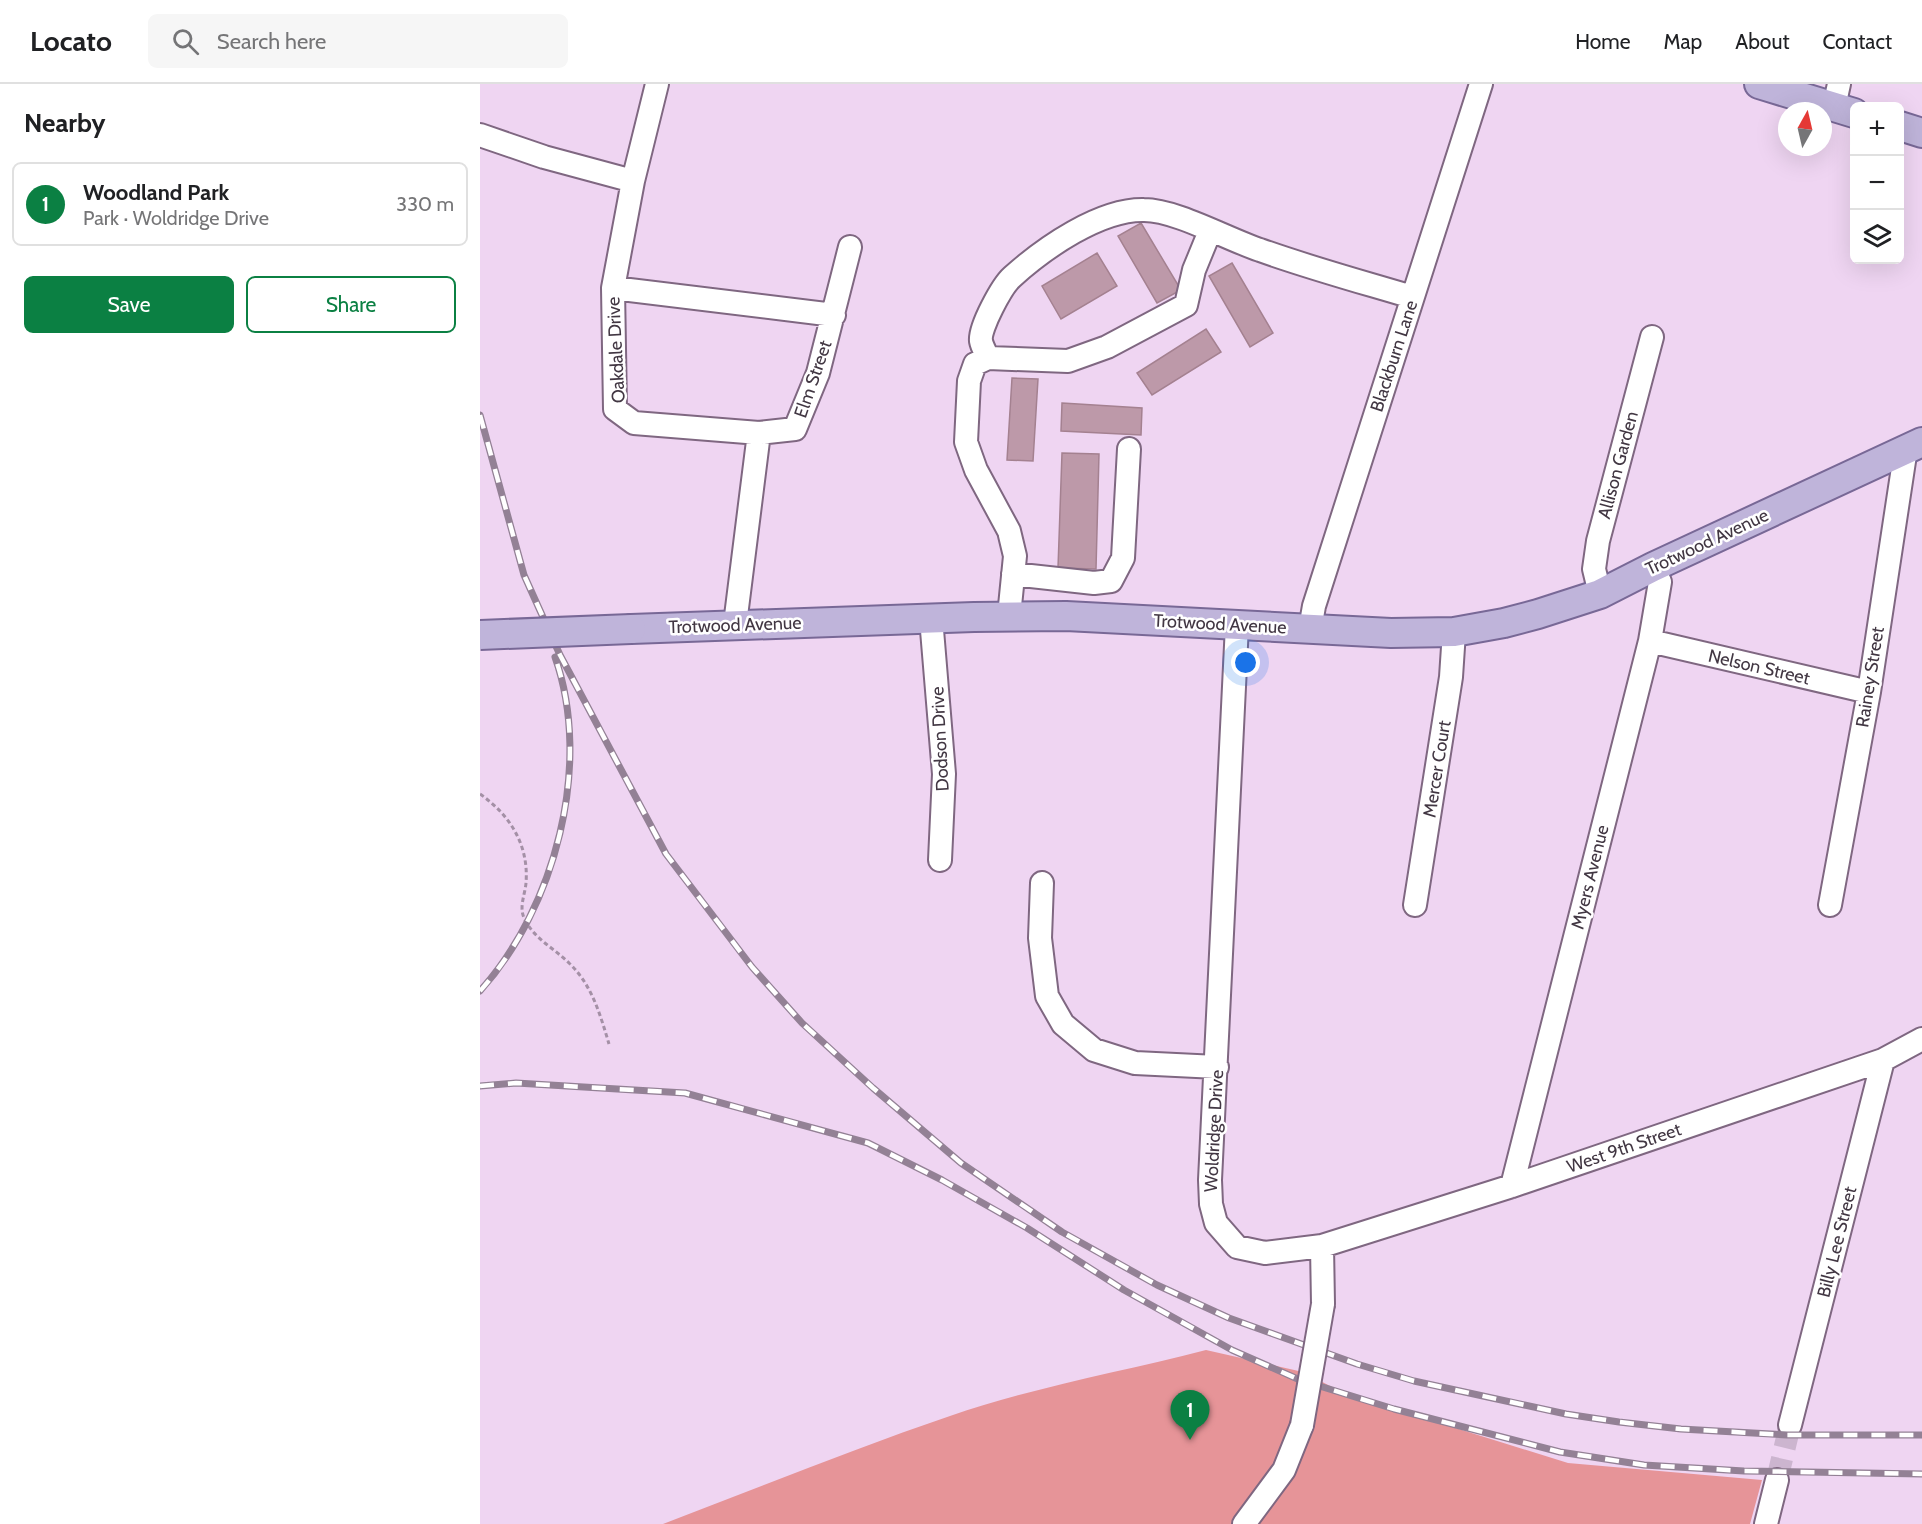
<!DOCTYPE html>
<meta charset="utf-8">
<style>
:root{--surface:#fff;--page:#f6f6f6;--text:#202124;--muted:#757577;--line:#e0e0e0;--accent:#0b8043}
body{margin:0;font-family:Cabin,sans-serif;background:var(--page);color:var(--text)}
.controls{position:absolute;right:18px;top:18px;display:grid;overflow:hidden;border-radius:9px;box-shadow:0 6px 24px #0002}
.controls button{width:54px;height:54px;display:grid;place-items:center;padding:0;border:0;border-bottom:2px solid var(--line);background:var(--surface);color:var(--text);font:30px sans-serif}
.compass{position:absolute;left:1298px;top:18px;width:54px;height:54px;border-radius:50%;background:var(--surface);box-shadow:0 6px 24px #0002;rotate:8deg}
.you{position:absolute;left:766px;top:579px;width:21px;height:21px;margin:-15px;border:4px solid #fff;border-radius:50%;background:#1a73e8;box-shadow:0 0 0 9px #1a73e833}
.badge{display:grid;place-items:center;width:39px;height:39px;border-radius:50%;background:var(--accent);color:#fff;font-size:20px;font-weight:700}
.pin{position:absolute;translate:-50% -50px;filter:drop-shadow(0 2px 3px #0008)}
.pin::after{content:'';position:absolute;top:32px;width:21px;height:18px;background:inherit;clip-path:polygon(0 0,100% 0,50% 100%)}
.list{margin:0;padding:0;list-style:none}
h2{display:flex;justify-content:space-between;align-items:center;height:78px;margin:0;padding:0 24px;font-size:26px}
h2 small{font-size:20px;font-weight:400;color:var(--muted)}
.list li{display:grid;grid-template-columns:39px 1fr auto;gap:18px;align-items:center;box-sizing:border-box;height:84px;margin:0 12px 12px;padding:0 12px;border:2px solid var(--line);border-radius:9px}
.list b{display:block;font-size:22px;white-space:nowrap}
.list p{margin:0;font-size:20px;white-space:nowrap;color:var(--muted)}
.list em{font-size:20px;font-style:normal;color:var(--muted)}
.actions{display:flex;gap:12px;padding:18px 24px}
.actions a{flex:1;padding:14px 0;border:2px solid var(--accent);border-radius:9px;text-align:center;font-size:21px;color:var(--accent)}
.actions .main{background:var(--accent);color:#fff}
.icon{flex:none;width:33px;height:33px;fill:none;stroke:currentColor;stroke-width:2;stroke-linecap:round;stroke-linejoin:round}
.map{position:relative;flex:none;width:1442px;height:1440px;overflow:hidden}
header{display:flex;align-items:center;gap:36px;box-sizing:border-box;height:84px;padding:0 30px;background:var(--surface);border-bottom:2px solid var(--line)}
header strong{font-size:28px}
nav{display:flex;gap:33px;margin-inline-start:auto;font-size:21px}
.search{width:420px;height:54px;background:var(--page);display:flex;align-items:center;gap:15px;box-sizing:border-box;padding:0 21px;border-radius:9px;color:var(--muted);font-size:22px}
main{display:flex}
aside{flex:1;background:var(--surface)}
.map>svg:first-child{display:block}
.green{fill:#e69498}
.building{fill:#bd99a9;stroke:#a48190;stroke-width:1.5}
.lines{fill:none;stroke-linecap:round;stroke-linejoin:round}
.minor-tunnel{stroke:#ccb5cf;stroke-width:22;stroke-dasharray:22 11;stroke-linecap:butt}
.minor-casing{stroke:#7f6781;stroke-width:26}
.major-casing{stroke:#786896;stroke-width:32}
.path{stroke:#a490a6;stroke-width:3;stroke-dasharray:4.5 3;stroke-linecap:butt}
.minor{stroke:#fff;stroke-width:22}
.major{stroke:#bfb4da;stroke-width:28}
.rail-casing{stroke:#938195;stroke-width:7}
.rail{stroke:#fff;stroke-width:4.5;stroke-dasharray:14;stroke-linecap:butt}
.minor-bridge-casing{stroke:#7f6781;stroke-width:26;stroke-linecap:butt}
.major-bridge-casing{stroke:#786896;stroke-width:32;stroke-linecap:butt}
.minor-bridge{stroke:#fff;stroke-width:22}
.major-bridge{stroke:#bfb4da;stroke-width:28}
.labels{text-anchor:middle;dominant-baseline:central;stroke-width:5;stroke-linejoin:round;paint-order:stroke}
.street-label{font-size:18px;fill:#423743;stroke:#fff}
</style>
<header>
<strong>Locato</strong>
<div class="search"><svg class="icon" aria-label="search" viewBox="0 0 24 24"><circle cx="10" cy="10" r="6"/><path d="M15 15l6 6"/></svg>Search here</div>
<nav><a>Home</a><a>Map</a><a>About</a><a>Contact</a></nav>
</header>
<main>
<aside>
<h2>Nearby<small></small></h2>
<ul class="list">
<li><span class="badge">1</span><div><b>Woodland Park</b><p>Park · Woldridge Drive</p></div><em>330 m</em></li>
</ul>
<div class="actions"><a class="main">Save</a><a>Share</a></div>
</aside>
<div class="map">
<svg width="1442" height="1440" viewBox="0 0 1442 1440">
<rect width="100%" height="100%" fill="#efd5f2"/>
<!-- green -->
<path class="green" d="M726,1266L823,1288L852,1303L889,1317L1088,1379L1282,1396L1270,1440H183C278,1404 373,1365 470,1332C554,1303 641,1288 726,1266Z"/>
<!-- building -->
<path class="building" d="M661,139L701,206L677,219L638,152Z
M617,169L637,202L581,235L562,202Z
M752,179L793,249L770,263L729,192Z
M726,245L741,268L672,311L657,289Z
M532,294L558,295L553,377L527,376Z
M582,319L662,324L661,351L581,347Z
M582,369L619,370L616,485L578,484Z"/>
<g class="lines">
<!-- minor-tunnel -->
<path class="minor-tunnel" d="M1297,1396L1310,1341"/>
<defs>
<path id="minor" d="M177,0L153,97L133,204L135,325L154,339L279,349
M1354,23L1359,0
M0,51L64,73L153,97
M133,204L354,231
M508,274C506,269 502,263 501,257C499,244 522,202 532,193C564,164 620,125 664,126C696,126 747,155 780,166C830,184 882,198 932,213
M533,490L614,499L631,497L643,474L649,365
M1120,510L1114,485L1118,457L1172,253
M529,532L535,472L529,447L496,386L486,358L489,297L495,280L508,274L588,277L627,263L706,221L714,186L730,147
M451,534L464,690L460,776
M255,540L279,349L315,345L338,289L370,163
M757,541L730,1096L731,1120L736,1139L757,1163L785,1169L842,1162L1032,1102L1403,976L1442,955
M830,545L834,522L1001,0
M1170,557L1389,608
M562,799L560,854L567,912L583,940L614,966L655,979L737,983
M935,821L971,593L974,548
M1350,821L1389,608L1426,364
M1032,1102L1170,557L1180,498L1173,483
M842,1162L843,1220
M1310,1341L1403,976
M764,1440L804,1386L822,1341
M1286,1440L1297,1396"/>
<path id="major" d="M1279,0L1374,29
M1420,42L1442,49
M151,545L494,533L586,532L911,549L974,548L1024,539L1058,530L1120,510L1173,483L1442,358"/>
</defs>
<!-- minor casing -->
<use href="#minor" class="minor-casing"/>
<!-- major casing -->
<use href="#major" class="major-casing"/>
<!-- path -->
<path class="path" d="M0,710C30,731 49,761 46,799C45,811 39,822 44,834C54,855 74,864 89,879C112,901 120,930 129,960"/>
<!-- minor -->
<use href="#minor" class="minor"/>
<!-- major -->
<use href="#major" class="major"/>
<defs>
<path id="rail" d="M0,331L44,491L80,571L186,770L272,883L322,939L393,1004L481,1079L582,1148L677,1201L749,1234L877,1280L934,1297L1086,1330L1139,1338L1201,1345L1307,1351H1442
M0,907C75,824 113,681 75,573
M0,1002L36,999L205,1009L388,1059L462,1096L547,1144L644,1206L752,1266L820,1296L914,1325L1080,1368L1164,1381L1264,1387L1442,1390"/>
</defs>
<!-- rail casing -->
<use href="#rail" class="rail-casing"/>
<!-- rail -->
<use href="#rail" class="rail"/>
<defs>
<path id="minor-bridge" d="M822,1341L843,1220"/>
<path id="major-bridge" d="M0,551L151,545"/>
</defs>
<!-- minor-bridge casing -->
<use href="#minor-bridge" class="minor-bridge-casing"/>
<!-- major-bridge casing -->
<use href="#major-bridge" class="major-bridge-casing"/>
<!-- minor-bridge -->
<use href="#minor-bridge" class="minor-bridge"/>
<!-- major-bridge -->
<use href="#major-bridge" class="major-bridge"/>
</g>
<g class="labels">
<!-- street labels -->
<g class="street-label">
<text transform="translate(136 266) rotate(-93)">Oakdale Drive</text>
<text transform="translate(914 272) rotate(-72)">Blackburn Lane</text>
<text transform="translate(333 295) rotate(-71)">Elm Street</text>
<text transform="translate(1138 381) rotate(-75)">Allison Garden</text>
<text transform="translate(1227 458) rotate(-25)">Trotwood Avenue</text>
<text transform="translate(740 540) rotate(3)">Trotwood Avenue</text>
<text transform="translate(255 541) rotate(-2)">Trotwood Avenue</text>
<text transform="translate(1279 583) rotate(13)">Nelson Street</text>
<text transform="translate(1390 593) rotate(-81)">Rainey Street</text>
<text transform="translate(460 655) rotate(-93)">Dodson Drive</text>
<text transform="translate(957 685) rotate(-81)">Mercer Court</text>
<text transform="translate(1110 793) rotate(-76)">Myers Avenue</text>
<text transform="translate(734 1047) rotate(-87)">Woldridge Drive</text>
<text transform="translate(1144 1064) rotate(-19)">West 9th Street</text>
<text transform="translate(1357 1158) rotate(-76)">Billy Lee Street</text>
</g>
</g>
</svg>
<div class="controls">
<button>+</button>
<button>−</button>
<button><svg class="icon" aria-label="layers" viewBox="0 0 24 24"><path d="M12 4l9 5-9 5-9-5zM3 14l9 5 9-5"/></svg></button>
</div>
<svg class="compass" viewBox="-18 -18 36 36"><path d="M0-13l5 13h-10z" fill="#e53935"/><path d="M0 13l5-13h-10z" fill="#757577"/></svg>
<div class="you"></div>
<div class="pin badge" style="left:710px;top:1356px">1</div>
</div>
</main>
